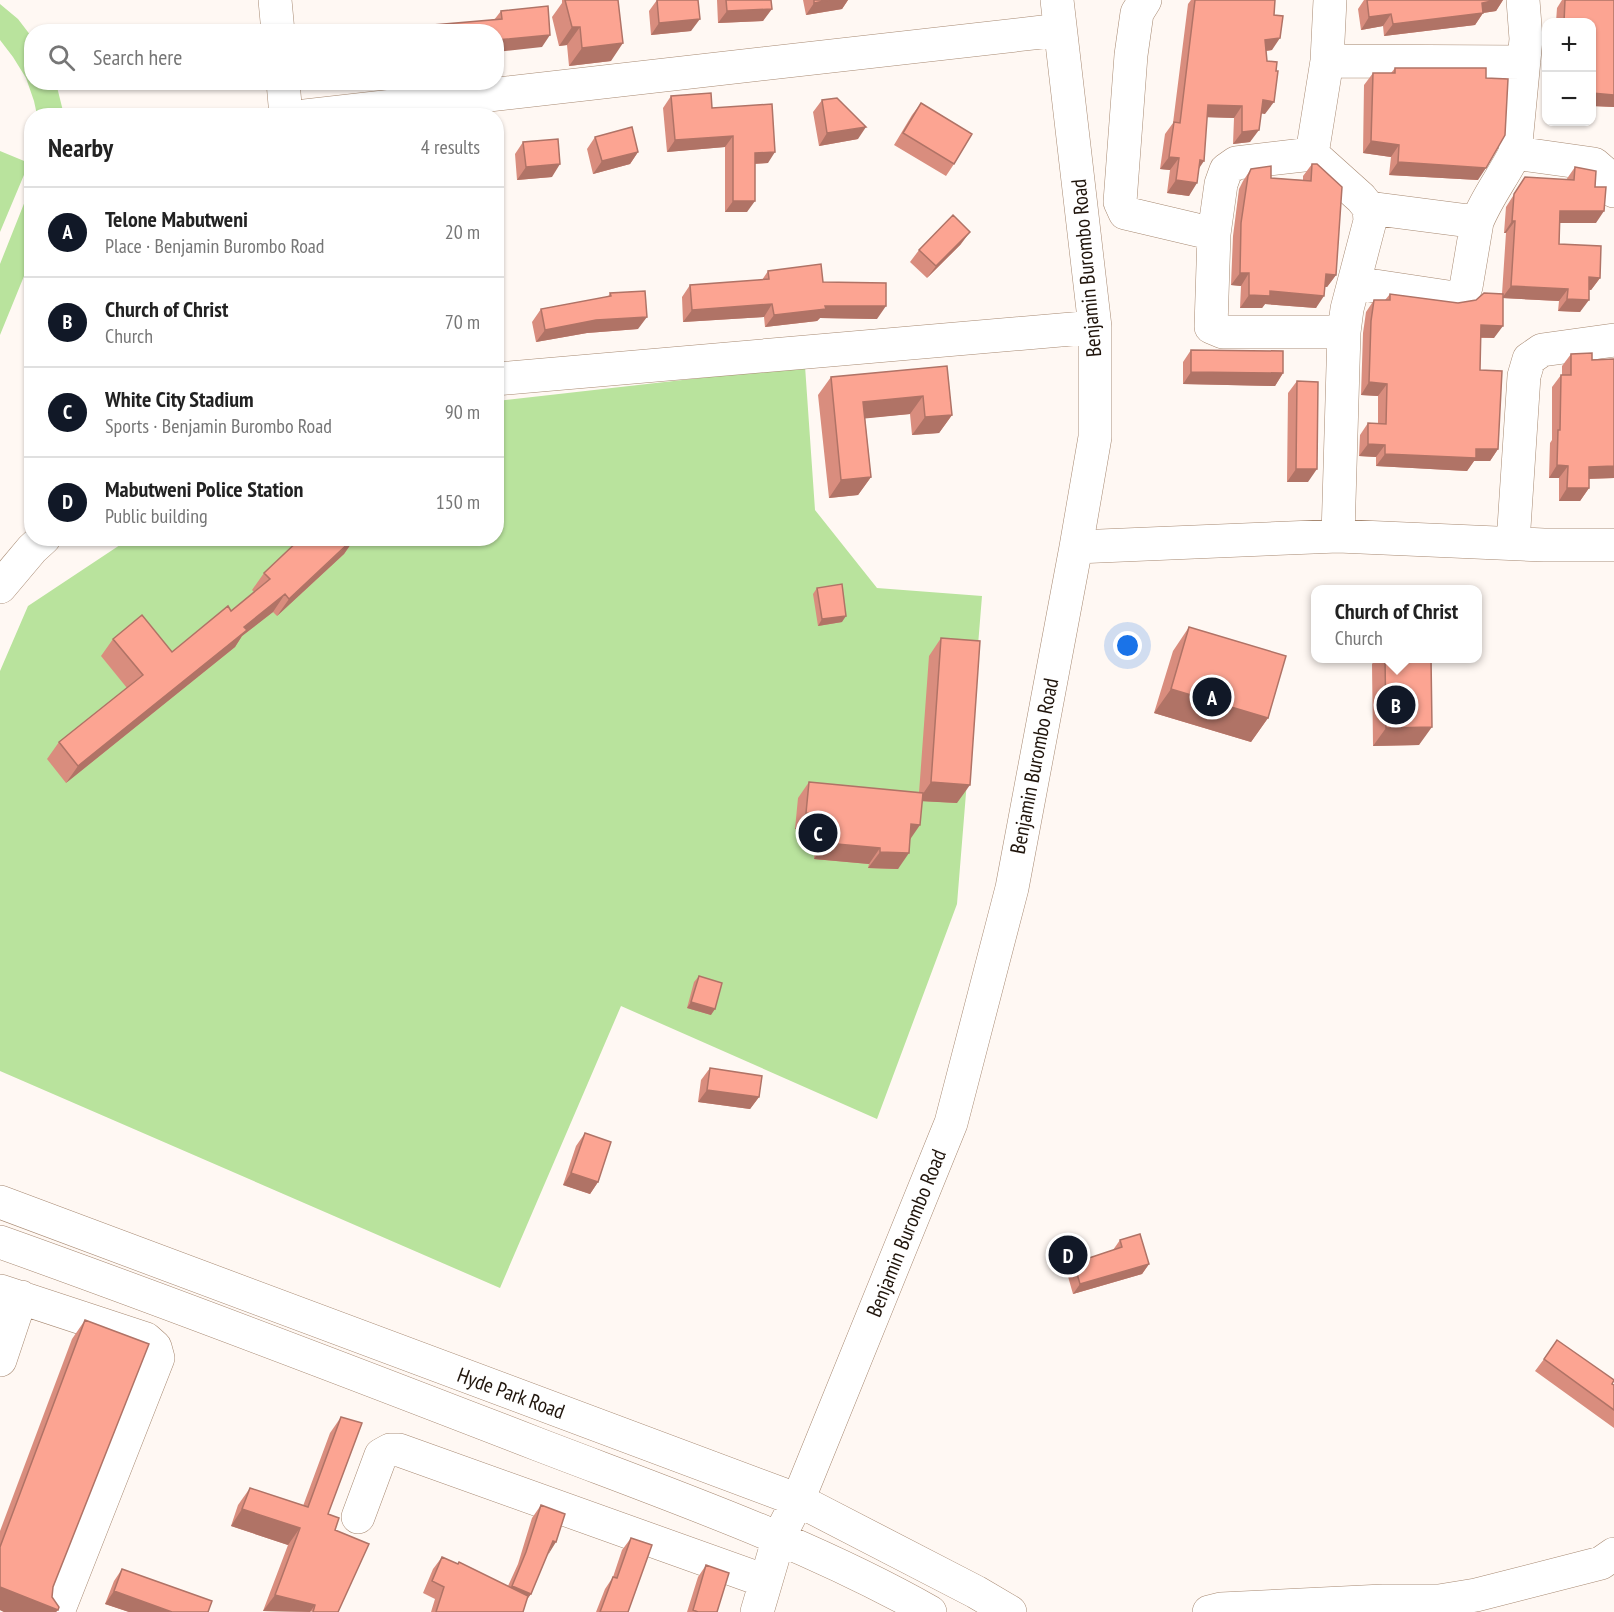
<!DOCTYPE html>
<meta charset="utf-8">
<style>
:root{--surface:#fff;--page:#f2f2f2;--text:#222;--muted:#767676;--line:#e0e0e0;--accent:#111827}
body{margin:0;font-family:"PT Sans Narrow",sans-serif;background:var(--page);color:var(--text)}
.controls{position:absolute;right:18px;top:18px;display:grid;overflow:hidden;border-radius:12px;box-shadow:0 2px 4px #0004}
.controls button{width:54px;height:54px;display:grid;place-items:center;padding:0;border:0;border-bottom:2px solid var(--line);background:var(--surface);color:var(--text);font:30px sans-serif}
.you{position:absolute;left:1128px;top:646px;width:21px;height:21px;margin:-15px;border:4px solid #fff;border-radius:50%;background:#1a73e8;box-shadow:0 0 0 9px #1a73e833}
.badge{display:grid;place-items:center;width:39px;height:39px;border-radius:50%;background:var(--accent);color:#fff;font-size:20px;font-weight:700}
.pin{position:absolute;translate:-50% -50%;border:3px solid #fff;box-shadow:0 2px 6px #0006}
.popup{position:absolute;left:1311px;top:585px;width:171px;height:78px;box-sizing:border-box;display:grid;place-content:center;border-radius:12px;background:var(--surface);filter:drop-shadow(0 2px 4px #0005);font-size:20px;white-space:nowrap;color:var(--muted)}
.popup b{font-size:22px;color:var(--text)}
.popup::after{content:'';position:absolute;left:50%;top:100%;margin-left:-12px;border:12px solid transparent;border-top-color:var(--surface)}
.list{margin:0;padding:0;list-style:none}
h2{display:flex;justify-content:space-between;align-items:center;height:78px;margin:0;padding:0 24px;font-size:26px}
h2 small{font-size:20px;font-weight:400;color:var(--muted)}
.list li{display:grid;grid-template-columns:39px 1fr auto;gap:18px;align-items:center;box-sizing:border-box;height:90px;padding:0 24px;border-top:2px solid var(--line)}
.list b{display:block;font-size:22px;white-space:nowrap}
.list p{margin:0;font-size:20px;white-space:nowrap;color:var(--muted)}
.list em{font-size:20px;font-style:normal;color:var(--muted)}
.icon{flex:none;width:33px;height:33px;fill:none;stroke:currentColor;stroke-width:2;stroke-linecap:round;stroke-linejoin:round}
.map{position:relative;flex:none;width:1614px;height:1612px;overflow:hidden}
.search{position:absolute;background:var(--surface);box-shadow:0 2px 4px #0004;left:24px;top:24px;width:480px;height:66px;display:flex;align-items:center;gap:15px;box-sizing:border-box;padding:0 21px;border-radius:24px;color:var(--muted);font-size:22px}
.panel{position:absolute;background:var(--surface);box-shadow:0 2px 4px #0004;left:24px;top:108px;width:480px;height:438px;border-radius:24px}
.map>svg:first-child{display:block}
.green{fill:#b9e39d}
.lines{fill:none;stroke-linecap:round;stroke-linejoin:round}
.minor-casing{stroke:#a78972;stroke-width:34}
.minor{stroke:#fff;stroke-width:33}
.wall{fill:#d98d7e}
.shaded-wall{fill:#b07366}
.building{fill:#fca492;stroke:#b07366;stroke-width:1.5}
.labels{text-anchor:middle;dominant-baseline:central;stroke-width:6;stroke-linejoin:round;paint-order:stroke}
.street-label{font-size:21px;fill:#20150c;stroke:#fff}
</style>
<div class="map">
<svg width="1614" height="1612" viewBox="0 0 1614 1612">
<rect width="100%" height="100%" fill="#fff8f3"/>
<!-- green -->
<path class="green" d="M0,4L18,19L31,36L32,82L56,83L64,115H37L34,101L26,78L13,57L0,40Z
M0,151L29,163L0,232Z
M31,186V259L0,335V264Z
M805,366L815,510L877,588L982,596L957,904L877,1119L621,1006L500,1288L0,1071V671L28,606L129,539L496,538L497,401Z"/>
<g class="lines">
<defs>
<path id="minor" d="M275,0L278,32
M1145,0L1137,13L1131,55L1120,202L1125,213L1214,234
M1330,0L1327,61L1312,154L1361,198L1369,208L1370,221L1347,309L1344,332L1338,536
M1327,61L1524,62
M283,82L286,116
M305,116L1060,30
M1515,153L1594,164L1608,176L1614,191
M1312,154L1236,163L1226,170L1221,184L1214,234L1211,327L1223,332H1344
M1369,208L1477,222C1487,197 1503,177 1515,153L1526,39L1523,0
M1355,283L1448,297L1459,296L1466,287L1477,222
M496,379L1095,327
M1513,543L1524,376L1529,359L1542,350L1614,340
M1076,547L1338,536L1544,545H1614
M0,587L32,549L44,538
M0,1202L798,1500L976,1592L1010,1612
M0,1242C180,1306 359,1375 537,1444C670,1495 806,1542 930,1612
M0,1291L146,1339L155,1347L158,1358L58,1612
M0,1360L21,1297
M358,1517L381,1455L390,1450H399L765,1581
M757,1612L779,1537L798,1500L951,1123L1012,888L1076,547L1095,437V327L1057,0
M1209,1612L1221,1609L1383,1601H1439L1476,1595L1601,1563L1614,1554"/>
</defs>
<!-- minor casing -->
<use href="#minor" class="minor-casing"/>
<!-- minor -->
<use href="#minor" class="minor"/>
</g>
<!-- wall -->
<path class="wall" d="M562,0H618L611,61L569,66L567,45L559,46L552,17L562,3Z
M657,0H698L691,31L651,35L649,11Z
M717,0H771L763,21L718,23Z
M803,0H848L842,9L806,15Z
M1191,0H1275L1274,15L1272,50L1266,51L1265,114L1261,113L1250,142L1233,144L1234,118L1207,117L1199,169L1189,196L1167,193L1170,170L1160,169L1165,134L1173,123L1188,4Z
M1364,0H1503L1496,11L1483,13L1475,25L1384,36L1383,26L1361,30L1358,9Z
M1562,0H1614V107L1592,106V22H1556L1557,8Z
M501,11L542,47L496,32H428L433,25L494,20Z
M1395,68L1478,180L1389,175L1391,157L1363,153L1364,85L1373,73H1391Z
M671,96L712,108L768,163L755,164L747,212H725V147L667,152L663,108Z
M822,100L858,139L819,146L813,112Z
M921,103L954,164L946,176L894,145L912,115Z
M595,137L638,152L630,164L593,174L587,149Z
M523,142L552,177L517,180L515,154Z
M1312,164L1336,275L1327,287H1325L1316,308L1265,304L1262,308H1240L1241,286L1231,285L1233,236L1239,189L1243,181L1251,169L1271,178L1303,180V176Z
M1575,167L1595,187L1596,223H1560L1559,244L1600,278L1591,290H1589L1580,312L1558,311L1559,301L1503,298L1494,338H1480V370L1498,449L1490,461H1474L1467,471L1376,466V457L1359,456L1360,435L1368,423L1378,424V396L1361,395L1363,333L1366,312L1374,300H1385L1390,294L1458,303L1476,300L1502,294L1506,233H1504L1506,207L1525,177L1566,180Z
M961,244L927,278L910,262L919,250Z
M768,271L823,282L877,319L820,318L817,321L765,327L764,317L683,322L682,297L690,285L762,280Z
M610,293L638,329L587,333L536,342L532,322L541,309L608,297Z
M1191,350L1283,373L1275,386L1183,384V362Z
M1571,354L1592,360L1614,359V478L1589,479V488L1580,501H1559V478H1549L1550,443L1552,440V387L1561,375H1562V366Z
M947,366L952,415L939,433L912,435L910,414L865,418L871,477L858,495L829,498L818,395L831,377Z
M1297,381L1308,482H1287L1288,393Z
M355,538L344,554L277,616L273,612L242,636L235,647L66,783L47,759L59,742L127,688L101,656L113,639L172,652L231,611L254,592L252,590L264,573Z
M817,588L842,622L818,626L813,594Z
M1189,627L1268,718L1251,742L1154,713L1173,651Z
M941,638L957,803L923,801L910,839L898,869L868,868L869,864L814,859L817,831L795,829L798,798L809,782L919,793L929,656Z
M1376,658H1431L1419,745L1373,746L1372,664Z
M699,976L711,1015L687,1008L694,982Z
M710,1068L759,1097L750,1109L698,1102L701,1080Z
M585,1133L598,1182L590,1194L563,1185L576,1146Z
M1120,1240L1149,1264L1142,1274L1073,1294L1067,1273L1074,1263L1113,1250Z
M85,1320L53,1587L52,1597L58,1610L56,1612H4L0,1610V1531L72,1339Z
M1544,1359L1614,1385V1428L1535,1371Z
M341,1417L328,1514L335,1530L338,1612L263,1611L288,1545L231,1526L238,1505L250,1488L303,1506L330,1433Z
M541,1505L531,1594L527,1599L523,1612H431L435,1599L423,1593L433,1569L442,1557L508,1586L518,1564L532,1518Z
M631,1538L628,1612H596L605,1589L613,1577L622,1550Z
M706,1565L717,1612H687L698,1577Z
M122,1569L208,1612H129L105,1604L114,1581Z"/>
<!-- shaded-wall -->
<path class="shaded-wall" d="M829,0H848L842,9L806,15L814,3Z
M1496,0H1503L1496,11L1483,13L1475,25L1384,36L1393,24L1482,3Z
M772,9L763,21L718,23L727,11Z
M1391,14L1383,26L1361,30L1369,17Z
M700,19L691,31L651,35L659,23Z
M572,27H580L567,45L559,46Z
M550,35L542,47L496,52V40Z
M1280,38L1272,50L1257,52L1265,40Z
M623,43L611,61L569,66L582,48Z
M1592,93L1614,95V107L1592,106Z
M1263,100L1274,102L1265,114L1254,112Z
M1208,105L1242,106L1234,118L1199,117Z
M866,127L858,139L819,146L827,133Z
M1259,130L1250,142L1233,144L1242,132Z
M733,136L725,147L667,152L675,140Z
M1371,141L1399,145L1391,157L1363,153Z
M638,152L630,164L593,174L602,161Z
M775,152L768,163L747,164L755,153Z
M1169,157L1179,158L1170,170L1160,169Z
M1200,160L1204,161L1196,173Z
M1398,162L1486,168L1478,180L1389,175Z
M560,164L552,177L517,180L526,167Z
M1176,180L1197,183L1189,196L1167,193Z
M733,201H755L747,212H725Z
M1560,211H1604L1596,223H1551Z
M1512,221H1515L1506,233H1504Z
M970,232L961,244L927,278L936,266Z
M1240,273H1249L1241,286L1231,285Z
M1326,274L1336,275L1327,287L1318,286Z
M1589,277L1600,278L1591,290L1581,289Z
M1511,286L1568,289L1559,301L1502,298Z
M1270,291L1324,296L1316,308L1265,304L1262,308H1240L1249,295Z
M1567,299L1589,300L1580,312L1558,311Z
M772,304L764,317L683,322L692,310Z
M825,306H886L877,319L820,318L817,321L765,327L774,315Z
M647,317L638,329L587,333L536,342L545,330L596,320Z
M1481,325L1503,326L1494,338L1472,337Z
M1191,372L1283,373L1275,386L1183,384Z
M1369,382L1387,384L1378,396L1361,395Z
M923,396L910,414L850,420L863,402Z
M952,415L939,433L912,435L925,417Z
M1368,444L1385,445L1376,457L1359,456Z
M1476,449H1498L1490,461H1474L1467,471L1376,466L1385,454Z
M1557,465L1568,466L1559,478H1549Z
M1614,466V478L1581,479L1589,467Z
M1296,469H1317L1308,482H1287Z
M871,477L858,495L829,498L841,480Z
M1567,488H1589L1580,501H1559Z
M355,538L344,554L277,616L289,599Z
M285,594L273,612L242,636L235,647L66,783L78,766L244,627Z
M846,616L842,622L818,626L822,619Z
M1171,689L1268,718L1251,742L1154,713Z
M1432,727L1419,745L1373,746L1386,728Z
M931,782L970,785L957,803L918,801Z
M806,813L828,815L817,831L795,829Z
M911,824L920,825L909,841Z
M826,843L880,848L869,864L814,859Z
M880,852L909,853L898,869L868,868Z
M691,1002L715,1009L711,1015L687,1008Z
M707,1090L759,1097L750,1109L698,1102Z
M571,1173L598,1182L590,1194L563,1185Z
M1149,1264L1142,1274L1073,1294L1080,1284Z
M242,1509L300,1528L288,1545L231,1526Z
M553,1541L556,1542L548,1555Z
M512,1586L531,1594L522,1606L503,1599Z
M0,1587L58,1610L56,1612H4L0,1610Z
M114,1591L172,1612H129L105,1604Z
M275,1595L315,1605L310,1612L263,1611Z"/>
<!-- building -->
<path class="building" d="M565,0H618L623,43L582,48L580,27H572Z
M657,0H698L700,19L659,23Z
M726,0H771L772,9L727,11Z
M814,0H829L814,3Z
M1195,0H1275L1274,15L1283,16L1280,38L1265,40L1267,61L1277,62L1276,71H1278L1274,102L1263,100L1259,130L1242,132V106L1208,105L1204,161L1200,160L1197,183L1176,180L1179,158L1169,157L1174,122L1180,123Z
M1367,0H1496L1482,3L1483,13L1393,24L1391,14L1369,17Z
M1565,0H1614V95L1592,93V22H1564Z
M548,6L550,35L496,40V32H433V25L502,19L501,11Z
M1395,68H1486V78L1508,79L1505,135L1486,168L1398,162L1399,145L1371,141L1373,73H1395Z
M711,93L712,108L772,104L775,152L755,153V201H733V136L675,140L671,96Z
M837,98L866,127L827,133L822,100Z
M921,103L972,134L954,164L903,133Z
M632,127L638,152L602,161L595,137Z
M558,139L560,164L526,167L523,142Z
M1312,164H1317L1342,187L1336,275L1326,274L1324,296L1270,291V296L1249,295V273H1240L1241,223L1248,176L1251,169L1271,166V178L1311,181Z
M1575,167L1596,171L1595,187H1606L1604,211H1560L1559,244L1601,246L1600,278L1589,277V300L1567,299L1568,289L1511,286L1515,221H1512L1514,194L1525,177L1574,180Z
M953,215L970,232L936,266L919,250Z
M821,264L823,282L886,283V306H825L826,309L774,315L772,304L692,310L690,285L769,279L768,271Z
M645,291L647,317L596,320L545,330L541,309L611,296L610,293Z
M1484,293L1503,294V326L1481,325L1480,370L1502,371L1498,449H1476V458L1385,454V445L1368,444V423L1386,424L1387,384L1369,382L1371,321L1374,300H1390V294L1458,303L1476,300Z
M1191,350L1283,351V373L1191,372Z
M1592,353V360L1614,359V466L1589,467V488H1567L1568,466L1557,465L1558,430H1560L1561,375H1571V354Z
M947,366L952,415L925,417L923,396L863,402L871,477L841,480L831,377Z
M1297,381L1318,382L1317,469H1296Z
M301,538H354L289,599L285,594L244,627L247,630L78,766L59,742L143,675L113,639L142,615L172,652L228,606L231,611L270,579L264,573Z
M842,584L846,616L822,619L817,588Z
M1189,627L1286,656L1268,718L1171,689Z
M941,638L980,641L970,785L931,782Z
M1385,658H1431L1432,727L1386,728Z
M809,782L923,793L920,825L911,824L909,853L880,852V848L826,843L828,815L806,813Z
M699,976L722,983L715,1009L691,1002Z
M710,1068L762,1076L759,1097L707,1090Z
M585,1133L611,1142L598,1182L571,1173Z
M1140,1234L1149,1264L1080,1284L1074,1263L1122,1247L1120,1240Z
M85,1320L149,1344L53,1587L52,1597L59,1607L58,1610L0,1587V1547Z
M1557,1340L1614,1380L1612,1384L1614,1385V1410L1544,1359Z
M341,1417L362,1423L328,1514L339,1518L335,1530L369,1544L338,1612H313L315,1605L275,1595L300,1528L242,1509L250,1488L308,1507Z
M541,1505L565,1514L556,1542L553,1541L531,1594L512,1586L526,1552Z
M631,1538L652,1545L628,1612H600L613,1577L617,1578Z
M442,1557L458,1564L459,1562L528,1596L523,1612H436L444,1587L432,1581Z
M706,1565L729,1573L717,1612H698L693,1610Z
M122,1569L212,1601L208,1612H172L114,1591Z"/>
<g class="labels">
<!-- street labels -->
<g class="street-label">
<text transform="translate(1086 268) rotate(-95)">Benjamin Burombo Road</text>
<text transform="translate(1034 766) rotate(-79)">Benjamin Burombo Road</text>
<text transform="translate(906 1233) rotate(-68)">Benjamin Burombo Road</text>
<text transform="translate(511 1393) rotate(20)">Hyde Park Road</text>
</g>
</g>
</svg>
<div class="controls">
<button>+</button>
<button>−</button>
</div>
<div class="you"></div>
<div class="pin badge" style="left:1212px;top:697px">A</div>
<div class="pin badge" style="left:1396px;top:705px">B</div>
<div class="popup"><b>Church of Christ</b>Church</div>
<div class="pin badge" style="left:818px;top:833px">C</div>
<div class="pin badge" style="left:1068px;top:1255px">D</div>
<div class="search"><svg class="icon" aria-label="search" viewBox="0 0 24 24"><circle cx="10" cy="10" r="6"/><path d="M15 15l6 6"/></svg>Search here</div>
<section class="panel">
<h2>Nearby<small>4 results</small></h2>
<ul class="list">
<li><span class="badge">A</span><div><b>Telone Mabutweni</b><p>Place · Benjamin Burombo Road</p></div><em>20 m</em></li>
<li><span class="badge">B</span><div><b>Church of Christ</b><p>Church</p></div><em>70 m</em></li>
<li><span class="badge">C</span><div><b>White City Stadium</b><p>Sports · Benjamin Burombo Road</p></div><em>90 m</em></li>
<li><span class="badge">D</span><div><b>Mabutweni Police Station</b><p>Public building</p></div><em>150 m</em></li>
</ul>
</section>
</div>
